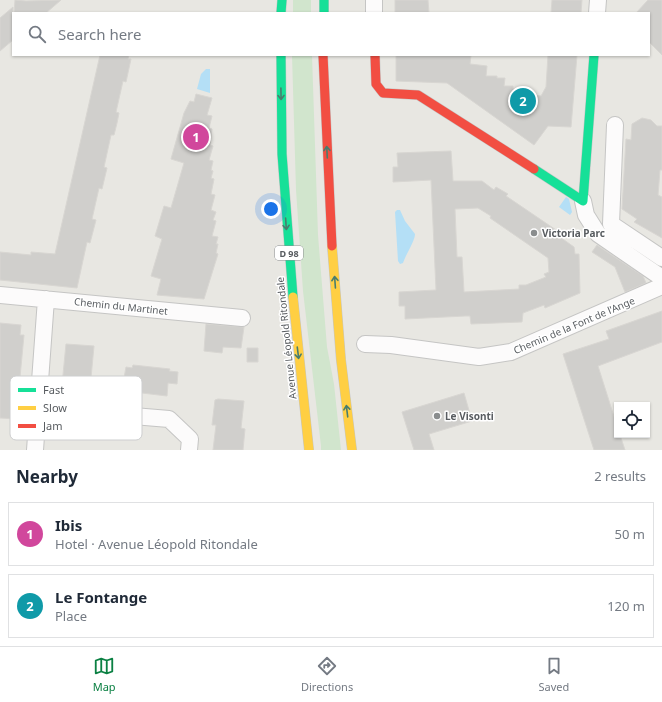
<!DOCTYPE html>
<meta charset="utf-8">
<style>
:root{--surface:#fff;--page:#f2f2f3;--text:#1f2937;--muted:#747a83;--line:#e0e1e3;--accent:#0b8043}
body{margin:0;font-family:"Noto Sans",sans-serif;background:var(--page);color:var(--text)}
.controls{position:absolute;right:12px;bottom:12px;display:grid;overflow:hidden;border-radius:0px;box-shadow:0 1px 3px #0004}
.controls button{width:36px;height:36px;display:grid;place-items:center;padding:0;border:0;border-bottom:1px solid var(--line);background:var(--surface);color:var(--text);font:20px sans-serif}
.you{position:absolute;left:271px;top:209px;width:14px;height:14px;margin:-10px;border:3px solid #fff;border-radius:50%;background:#1a73e8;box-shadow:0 0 0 6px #1a73e833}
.badge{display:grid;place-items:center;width:26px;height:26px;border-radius:50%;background:var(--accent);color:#fff;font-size:13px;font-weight:700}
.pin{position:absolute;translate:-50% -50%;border:2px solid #fff;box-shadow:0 1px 4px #0006}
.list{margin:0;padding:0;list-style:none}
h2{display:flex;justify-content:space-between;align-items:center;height:52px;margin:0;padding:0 16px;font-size:17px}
h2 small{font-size:13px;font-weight:400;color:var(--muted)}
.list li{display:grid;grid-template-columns:26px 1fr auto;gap:12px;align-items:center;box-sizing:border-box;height:64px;margin:0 8px 8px;padding:0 8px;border:1px solid var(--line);border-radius:0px}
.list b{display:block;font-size:15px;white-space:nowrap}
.list p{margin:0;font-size:13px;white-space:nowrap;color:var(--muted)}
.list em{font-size:13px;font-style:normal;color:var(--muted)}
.icon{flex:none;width:22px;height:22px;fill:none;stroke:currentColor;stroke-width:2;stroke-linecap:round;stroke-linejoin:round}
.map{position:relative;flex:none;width:662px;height:450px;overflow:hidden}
.search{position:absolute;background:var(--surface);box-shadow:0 1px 3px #0004;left:12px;right:12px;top:12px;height:44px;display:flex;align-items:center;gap:10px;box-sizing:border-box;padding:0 14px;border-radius:0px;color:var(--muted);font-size:15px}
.sheet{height:196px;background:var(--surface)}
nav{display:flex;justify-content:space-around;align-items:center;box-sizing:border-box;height:56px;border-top:1px solid var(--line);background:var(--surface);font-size:11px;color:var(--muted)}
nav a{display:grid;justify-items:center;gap:2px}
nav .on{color:var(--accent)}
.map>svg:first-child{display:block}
.green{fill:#d1e5cd}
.water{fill:#b4dff6}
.building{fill:#d0cfcc;stroke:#d8d6d2;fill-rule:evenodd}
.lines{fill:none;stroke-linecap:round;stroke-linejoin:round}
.street-casing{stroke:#c5c5c4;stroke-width:18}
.fast-casing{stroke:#c5c6c5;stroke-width:10}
.slow-casing{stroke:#c5c6c5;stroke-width:10}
.jam-casing{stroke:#c5c6c5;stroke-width:10}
.street{stroke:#fcfbfb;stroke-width:16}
.fast{stroke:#16e098;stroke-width:9}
.slow{stroke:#ffcf43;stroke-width:9}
.jam{stroke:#f24e42;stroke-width:9}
.oneway{stroke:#487d6e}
.poi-dot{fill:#8a8d8e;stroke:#fff;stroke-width:1.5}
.labels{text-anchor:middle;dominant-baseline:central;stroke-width:3;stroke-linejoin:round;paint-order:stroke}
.shield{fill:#fff;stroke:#8a8d90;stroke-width:1}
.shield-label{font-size:9px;font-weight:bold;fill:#585c60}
.poi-label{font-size:10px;font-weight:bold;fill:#585c60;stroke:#fff;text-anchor:start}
.street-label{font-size:10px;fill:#585c60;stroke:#fff}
.key{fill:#fff;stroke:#cdcecf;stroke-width:1}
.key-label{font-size:11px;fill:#585c60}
</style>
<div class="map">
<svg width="662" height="450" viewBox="0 0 662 450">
<rect width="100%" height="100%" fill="#e8e7e2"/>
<!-- green -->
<path class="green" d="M293,0H311V13H293Z
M292,55H312L318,235L327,347L334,384L341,450H321V446L303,291L296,190Z"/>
<!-- water -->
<path class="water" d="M206,69H210V93L197,89L201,74Z
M566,197L569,199L572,212L570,215L559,207Z
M397,210H400L405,221L415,234C415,241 406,254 403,263L400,264L398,261L395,212Z"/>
<!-- building -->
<path class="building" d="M15,0L26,1L61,0L46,13H14Z
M395,0H428L429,13H395Z
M552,0H582L581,13H551Z
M648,0H662V55L649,42V13H636Z
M13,7V40L0,51V18Z
M100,55H129L128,59H131L126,82L123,81L116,112L119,113L117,123L114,135H111L104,167L107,168L102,189L99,188L92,219L96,220L90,243L87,242L77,288L0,280V252L31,255V252L55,254Z
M396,55H471L470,64L487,66L486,76H497V78H505L504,86H513V89H520V94L541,96L546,87L548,55H577L571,127L548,126L534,145L447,83L396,81Z
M196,94L212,98L207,115L212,116L209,128L212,129L210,145L213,146L209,160L213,161L211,170L213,171L211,178L214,179L211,194L215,195L211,210L216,212L213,220L216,221L212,236L218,237L216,244H218L216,253L218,254L204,299L157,295L161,279L151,276L162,239L155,236L164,206L171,208L184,163L171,159L184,113L190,101L194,102Z
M642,118L651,120L657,126H662V170H660L658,195L662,197V238L634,222L637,219L622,209L626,139L631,140L632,124Z
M451,151L453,181H482L494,190L496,187L508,194L506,196L562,234L560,237L574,247L575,254H579L580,293L545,308L544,305L523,313L522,322L471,324L470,316H465L405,319V306H399V292L436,290L431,180L393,182V167H398L397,153ZM478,208L491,216L490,218L548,258L549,272L544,274L546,277L526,285H519V289L464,292L462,257H457L455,209Z
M597,245L643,276L646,283L625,292L615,267L592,252Z
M662,311V342L598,366L617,426V435H620L625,450H594L563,354L609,339L606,331Z
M0,323L21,325L20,335H24L16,419L0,418Z
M206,324L244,327L241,348L223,347L222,353L204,351Z
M66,344L94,346L90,388L62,385Z
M247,348H258V362H247Z
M133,365L170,369L169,371L178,372L177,384L168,383L167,396L117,390L118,378H124L126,367L132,368Z
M464,393L472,421L429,434L434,450H414L402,412Z
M218,399L244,401L241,428L245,429L243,450H213L216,425H212L215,400Z"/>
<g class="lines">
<defs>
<path id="street" d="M374,0V13
M597,13L598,0
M615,125L611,224L662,258
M583,201L586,215L598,234L662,278
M0,295L242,318
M365,344L391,345L479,357L511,352L662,286
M38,408L169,419L190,439L189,450
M35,450L46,299"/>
<path id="fast" d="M324,0V13
M281,13L282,0
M281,55L282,154L293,297
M534,169L583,201L594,55"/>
<path id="slow" d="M332,246L341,360L352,450
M293,297L309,450"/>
<path id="jam" d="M323,55L332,246
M375,55L376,84L383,93L418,95L534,169"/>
</defs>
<!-- street casing -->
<use href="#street" class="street-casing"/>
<!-- fast casing -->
<use href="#fast" class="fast-casing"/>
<!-- slow casing -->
<use href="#slow" class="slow-casing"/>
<!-- jam casing -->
<use href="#jam" class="jam-casing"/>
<!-- street -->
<use href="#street" class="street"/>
<!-- fast -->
<use href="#fast" class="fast"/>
<!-- slow -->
<use href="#slow" class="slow"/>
<!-- jam -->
<use href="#jam" class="jam"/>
</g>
<!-- one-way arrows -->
<defs><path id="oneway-shaft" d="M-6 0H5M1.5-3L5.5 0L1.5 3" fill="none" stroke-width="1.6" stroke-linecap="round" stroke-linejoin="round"/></defs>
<g class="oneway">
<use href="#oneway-shaft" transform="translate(281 94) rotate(89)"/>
<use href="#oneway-shaft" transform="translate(327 152) rotate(-93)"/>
<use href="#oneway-shaft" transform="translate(286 224) rotate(86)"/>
<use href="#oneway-shaft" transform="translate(335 282) rotate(-94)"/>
<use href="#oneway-shaft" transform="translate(298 353) rotate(83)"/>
<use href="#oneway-shaft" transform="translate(347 411) rotate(-97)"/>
</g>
<!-- markers -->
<g class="poi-dot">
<circle cx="534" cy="233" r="4"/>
<circle cx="437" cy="416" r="4"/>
</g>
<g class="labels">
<!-- shield labels -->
<rect class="shield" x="275" y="246" width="28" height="14" rx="3"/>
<g class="shield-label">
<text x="289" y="253">D 98</text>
</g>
<!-- poi labels -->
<g class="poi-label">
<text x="542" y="233">Victoria Parc</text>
<text x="445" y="416">Le Visonti</text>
</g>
<!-- street labels -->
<g class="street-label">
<text transform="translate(121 306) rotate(6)">Chemin du Martinet</text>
<text transform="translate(574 325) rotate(-23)">Chemin de la Font de l'Ange</text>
<text transform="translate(286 338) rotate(-96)">Avenue Léopold Ritondale</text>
</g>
</g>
<!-- legend -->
<rect x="10" y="376" width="132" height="64" rx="6" class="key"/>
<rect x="18" y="388" width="18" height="4" fill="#16e098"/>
<rect x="18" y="406" width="18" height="4" fill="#ffcf43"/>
<rect x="18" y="424" width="18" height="4" fill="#f24e42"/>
<g class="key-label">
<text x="43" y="394">Fast</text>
<text x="43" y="412">Slow</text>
<text x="43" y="430">Jam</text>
</g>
</svg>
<div class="controls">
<button><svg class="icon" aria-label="locate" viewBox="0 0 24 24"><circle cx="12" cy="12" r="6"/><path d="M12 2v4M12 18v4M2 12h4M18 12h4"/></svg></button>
</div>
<div class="you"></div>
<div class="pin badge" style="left:196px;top:137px;background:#d1479c">1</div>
<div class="pin badge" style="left:523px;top:101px;background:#0f9aa8">2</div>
<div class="search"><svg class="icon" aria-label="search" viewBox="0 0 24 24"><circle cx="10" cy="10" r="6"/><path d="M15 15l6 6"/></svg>Search here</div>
</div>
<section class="sheet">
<h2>Nearby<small>2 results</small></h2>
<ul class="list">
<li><span class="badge" style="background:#d1479c">1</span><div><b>Ibis</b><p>Hotel · Avenue Léopold Ritondale</p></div><em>50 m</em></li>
<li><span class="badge" style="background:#0f9aa8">2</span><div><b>Le Fontange</b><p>Place</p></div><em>120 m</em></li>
</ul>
</section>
<nav>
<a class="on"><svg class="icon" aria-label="map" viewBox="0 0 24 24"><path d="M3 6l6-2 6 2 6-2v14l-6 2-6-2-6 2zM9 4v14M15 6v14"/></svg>Map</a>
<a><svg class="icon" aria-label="directions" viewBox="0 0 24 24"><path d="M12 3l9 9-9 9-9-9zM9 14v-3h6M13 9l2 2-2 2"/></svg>Directions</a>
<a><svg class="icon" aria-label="saved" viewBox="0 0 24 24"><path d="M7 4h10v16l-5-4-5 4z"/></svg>Saved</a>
</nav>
